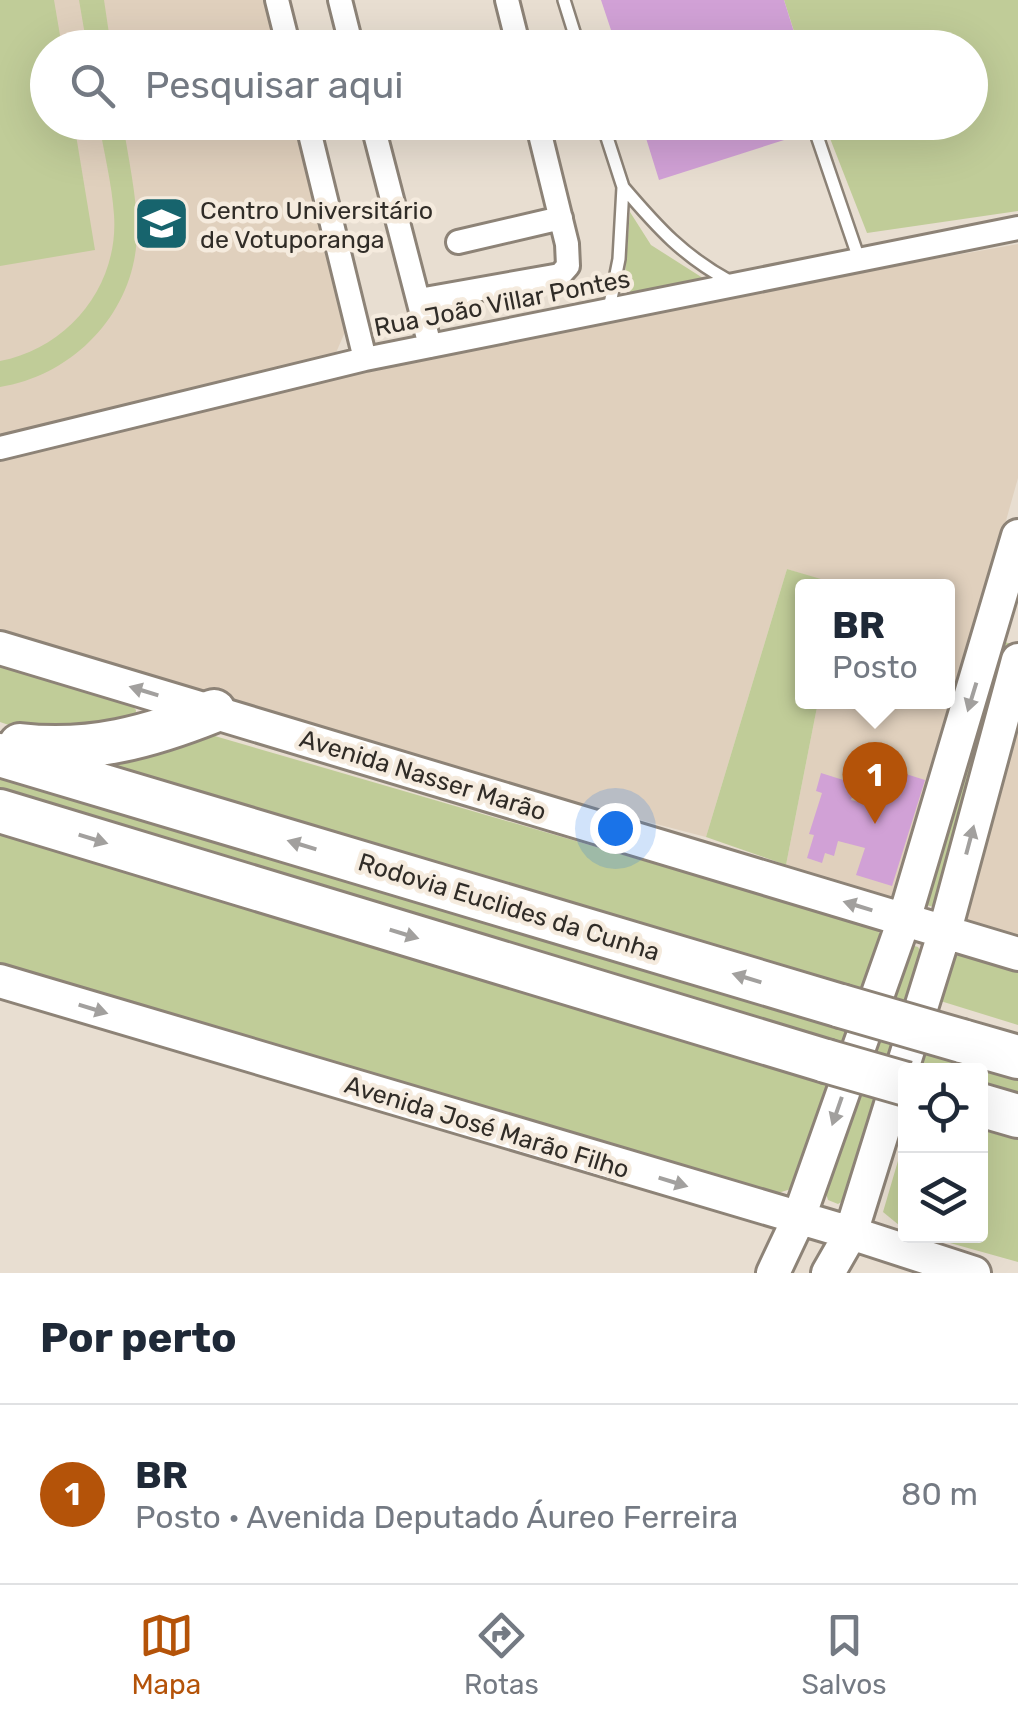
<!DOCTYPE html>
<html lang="pt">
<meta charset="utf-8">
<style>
:root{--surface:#fff;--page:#f2f2f3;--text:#1f2937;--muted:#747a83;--line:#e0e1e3;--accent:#b45309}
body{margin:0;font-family:Rubik,sans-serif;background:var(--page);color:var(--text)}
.controls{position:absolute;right:30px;bottom:30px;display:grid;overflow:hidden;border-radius:10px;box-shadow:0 10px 40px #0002}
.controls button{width:90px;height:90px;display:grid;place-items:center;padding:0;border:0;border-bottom:2px solid var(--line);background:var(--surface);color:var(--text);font:50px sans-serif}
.you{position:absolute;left:615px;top:828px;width:35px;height:35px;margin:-25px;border:8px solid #fff;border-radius:50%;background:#1a73e8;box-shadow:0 0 0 15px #1a73e833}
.badge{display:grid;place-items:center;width:65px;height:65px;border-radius:50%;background:var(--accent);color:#fff;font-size:32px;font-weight:700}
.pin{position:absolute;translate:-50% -82px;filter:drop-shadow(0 2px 5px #0008)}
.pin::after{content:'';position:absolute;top:52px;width:35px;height:30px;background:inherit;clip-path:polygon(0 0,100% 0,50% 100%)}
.popup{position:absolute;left:795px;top:579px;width:160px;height:130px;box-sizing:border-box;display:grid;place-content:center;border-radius:10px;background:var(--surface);filter:drop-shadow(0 2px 8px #0005);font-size:32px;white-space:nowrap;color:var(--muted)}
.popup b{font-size:38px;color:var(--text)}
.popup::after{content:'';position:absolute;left:50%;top:100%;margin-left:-20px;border:20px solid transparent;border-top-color:var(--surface)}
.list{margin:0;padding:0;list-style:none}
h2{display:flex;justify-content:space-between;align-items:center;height:130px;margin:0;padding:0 40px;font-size:42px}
h2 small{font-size:32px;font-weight:400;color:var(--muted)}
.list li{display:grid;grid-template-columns:65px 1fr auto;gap:30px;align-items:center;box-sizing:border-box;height:180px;padding:0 40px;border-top:2px solid var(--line)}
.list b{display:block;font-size:38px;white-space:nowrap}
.list p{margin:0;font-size:32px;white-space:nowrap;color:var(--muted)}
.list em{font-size:32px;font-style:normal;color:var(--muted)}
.icon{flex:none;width:55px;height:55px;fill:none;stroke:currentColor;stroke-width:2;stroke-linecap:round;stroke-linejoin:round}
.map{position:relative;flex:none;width:1018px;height:1273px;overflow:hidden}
.search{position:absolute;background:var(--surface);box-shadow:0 10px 40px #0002;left:30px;right:30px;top:30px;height:110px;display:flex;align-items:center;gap:25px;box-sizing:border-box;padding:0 35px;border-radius:55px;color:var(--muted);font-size:38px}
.sheet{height:310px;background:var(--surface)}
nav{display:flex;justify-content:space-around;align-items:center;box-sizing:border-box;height:140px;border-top:2px solid var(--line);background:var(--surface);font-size:28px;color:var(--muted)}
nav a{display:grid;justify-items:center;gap:5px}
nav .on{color:var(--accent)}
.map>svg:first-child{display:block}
.built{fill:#e0d0bd}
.green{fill:#c0cc98}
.building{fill:#d1a1d6}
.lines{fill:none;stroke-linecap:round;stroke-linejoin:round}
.lane-casing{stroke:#8d8377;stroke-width:16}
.street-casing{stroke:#8d8377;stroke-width:28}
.secondary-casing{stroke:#8d8377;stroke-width:38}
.highway-casing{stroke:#8d8377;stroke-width:48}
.lane{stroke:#fff;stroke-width:11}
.street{stroke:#fff;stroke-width:22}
.secondary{stroke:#fff;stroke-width:32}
.highway{stroke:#fff;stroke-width:42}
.highway-bridge-casing{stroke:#8d8377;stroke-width:48;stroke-linecap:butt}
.highway-bridge{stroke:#fff;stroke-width:42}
.oneway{fill:#a2a09e}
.labels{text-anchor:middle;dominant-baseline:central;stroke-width:9;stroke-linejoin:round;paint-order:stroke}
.poi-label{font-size:25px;fill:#302c27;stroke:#f5ebde;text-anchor:start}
.street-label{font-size:25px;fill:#302c27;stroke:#f5ebde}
</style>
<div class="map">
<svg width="1018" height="1273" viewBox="0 0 1018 1273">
<rect width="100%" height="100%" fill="#e8ded1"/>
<!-- built -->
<path class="built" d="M0,0H266L278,47L48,48V122L297,123L348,325L335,355L0,435Z
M1018,244V478L902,890L889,900L786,865L818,702H948V586H840L787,569L706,837L421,763L0,634V458L366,367L610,321L738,294Z
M1018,714V938L969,923L962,904Z"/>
<!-- green -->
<path class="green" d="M0,0H54L62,47L48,48V122L74,123L95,250L0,266Z
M79,0H104L111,47H87Z
M784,0H1018V211L867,233L824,123L970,122V48L799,47Z
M99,123H123C128,158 137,195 137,231C137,309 76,375 0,387V361C69,348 119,285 114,215C112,184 104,153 99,123Z
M630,212L651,245L706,280L634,296L624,285Z
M787,569L841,585L802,586V702H818L786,865L706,837Z
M1005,642L1011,644L1014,651L940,902L934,907L922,904L995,646Z
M0,664L128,701L136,710L135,720L47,738L0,722Z
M201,732L878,929L881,941L867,990L100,763Z
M0,764L853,1028L844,1051L0,798Z
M0,830L830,1085L791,1189L778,1193L472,1107L0,967Z
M911,945L918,947L923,955L846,1199L838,1204L828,1200L825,1190Z
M963,954L1018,968V1025L934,999L947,960Z
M918,1044L1018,1071V1102L981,1091L980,1070H912Z
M981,1130L1018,1140V1262L925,1236H980Z
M905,1137V1230L883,1212Z"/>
<!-- building -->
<path class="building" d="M601,0H784L799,48H617Z
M641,122H824L825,127L659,180Z
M890,769L925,780L892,886L856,875L865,848L838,841L834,856L825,853L822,863L807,858L814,835L809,834L822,793L816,791L821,773L856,784L851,800L878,807Z"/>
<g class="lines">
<defs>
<path id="lane" d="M564,0L579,48
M602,122L623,187L619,259L609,309
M817,136L859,259
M623,187C658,228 683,256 731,282"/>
<path id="street" d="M277,0L289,48
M340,0L352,48
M507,0L519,48
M307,122L365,359
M372,122L430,346
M458,242L561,218
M419,300L560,275L568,266L567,244L537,122
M0,448L365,359L1018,228"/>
<path id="secondary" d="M0,648L1018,954
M0,981L851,1233L974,1273
M773,1273L798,1220L904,920L1018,536
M828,1273L851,1233L944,934L1018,660"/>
<path id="highway" d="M20,745C90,753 149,737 214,711
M0,755L841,1006
M0,811L826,1061
M962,1041L1018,1057
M980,1105L1018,1116"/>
</defs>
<!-- lane casing -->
<use href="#lane" class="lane-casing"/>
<!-- street casing -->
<use href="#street" class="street-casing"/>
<!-- secondary casing -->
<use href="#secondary" class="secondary-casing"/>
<!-- highway casing -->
<use href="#highway" class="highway-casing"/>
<!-- lane -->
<use href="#lane" class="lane"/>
<!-- street -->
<use href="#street" class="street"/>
<!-- secondary -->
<use href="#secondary" class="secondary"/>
<!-- highway -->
<use href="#highway" class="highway"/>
<defs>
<path id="highway-bridge" d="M841,1006L962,1041
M826,1061L906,1084"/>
</defs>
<!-- highway-bridge casing -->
<use href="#highway-bridge" class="highway-bridge-casing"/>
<!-- highway-bridge -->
<use href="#highway-bridge" class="highway-bridge"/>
</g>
<!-- one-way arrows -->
<defs><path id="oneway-solid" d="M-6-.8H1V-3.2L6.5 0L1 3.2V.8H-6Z" transform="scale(2.5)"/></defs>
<g class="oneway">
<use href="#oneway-solid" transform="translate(144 691) rotate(-163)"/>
<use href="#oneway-solid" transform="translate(972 697) rotate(107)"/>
<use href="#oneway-solid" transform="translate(93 839) rotate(17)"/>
<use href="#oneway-solid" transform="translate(970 840) rotate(-75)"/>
<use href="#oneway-solid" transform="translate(302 845) rotate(-163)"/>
<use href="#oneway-solid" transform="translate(858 906) rotate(-163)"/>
<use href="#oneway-solid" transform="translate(404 934) rotate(17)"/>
<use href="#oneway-solid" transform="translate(747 978) rotate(-163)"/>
<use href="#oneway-solid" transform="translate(93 1009) rotate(17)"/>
<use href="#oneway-solid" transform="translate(837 1111) rotate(109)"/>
<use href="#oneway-solid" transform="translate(673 1182) rotate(17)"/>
</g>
<!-- icons -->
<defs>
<symbol id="university-square" viewBox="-11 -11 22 22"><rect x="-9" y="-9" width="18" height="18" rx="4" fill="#17646d" stroke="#f5ebde"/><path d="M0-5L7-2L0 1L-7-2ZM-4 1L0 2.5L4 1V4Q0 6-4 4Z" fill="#fff"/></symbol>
</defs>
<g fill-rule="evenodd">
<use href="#university-square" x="130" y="192" width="63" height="63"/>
</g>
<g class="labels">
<!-- poi labels -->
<g class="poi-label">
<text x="200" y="210">Centro Universitário<tspan x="200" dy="29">de Votuporanga</tspan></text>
</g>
<!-- street labels -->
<g class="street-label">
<text transform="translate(502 303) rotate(-11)">Rua João Villar Pontes</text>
<text transform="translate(423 775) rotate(17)">Avenida Nasser Marão</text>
<text transform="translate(509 907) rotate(17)">Rodovia Euclides da Cunha</text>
<text transform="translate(487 1127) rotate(17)">Avenida José Marão Filho</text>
</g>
</g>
</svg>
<div class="controls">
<button><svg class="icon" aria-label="locate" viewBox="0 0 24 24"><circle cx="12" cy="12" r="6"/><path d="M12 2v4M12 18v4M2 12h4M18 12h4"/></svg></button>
<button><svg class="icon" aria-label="layers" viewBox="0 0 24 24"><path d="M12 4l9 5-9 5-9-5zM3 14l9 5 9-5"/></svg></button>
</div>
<div class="you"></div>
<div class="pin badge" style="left:875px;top:824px">1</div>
<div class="popup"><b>BR</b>Posto</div>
<div class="search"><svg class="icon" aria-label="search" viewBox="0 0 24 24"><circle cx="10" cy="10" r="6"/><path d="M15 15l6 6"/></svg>Pesquisar aqui</div>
</div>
<section class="sheet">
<h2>Por perto<small></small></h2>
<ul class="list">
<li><span class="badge">1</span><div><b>BR</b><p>Posto · Avenida Deputado Áureo Ferreira</p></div><em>80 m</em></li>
</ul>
</section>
<nav>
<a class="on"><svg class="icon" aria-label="map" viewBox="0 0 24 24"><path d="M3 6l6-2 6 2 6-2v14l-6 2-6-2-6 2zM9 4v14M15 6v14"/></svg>Mapa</a>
<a><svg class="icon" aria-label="directions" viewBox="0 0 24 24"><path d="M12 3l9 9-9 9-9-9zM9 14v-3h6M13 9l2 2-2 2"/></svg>Rotas</a>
<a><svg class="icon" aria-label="saved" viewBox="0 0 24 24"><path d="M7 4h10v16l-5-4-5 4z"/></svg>Salvos</a>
</nav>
